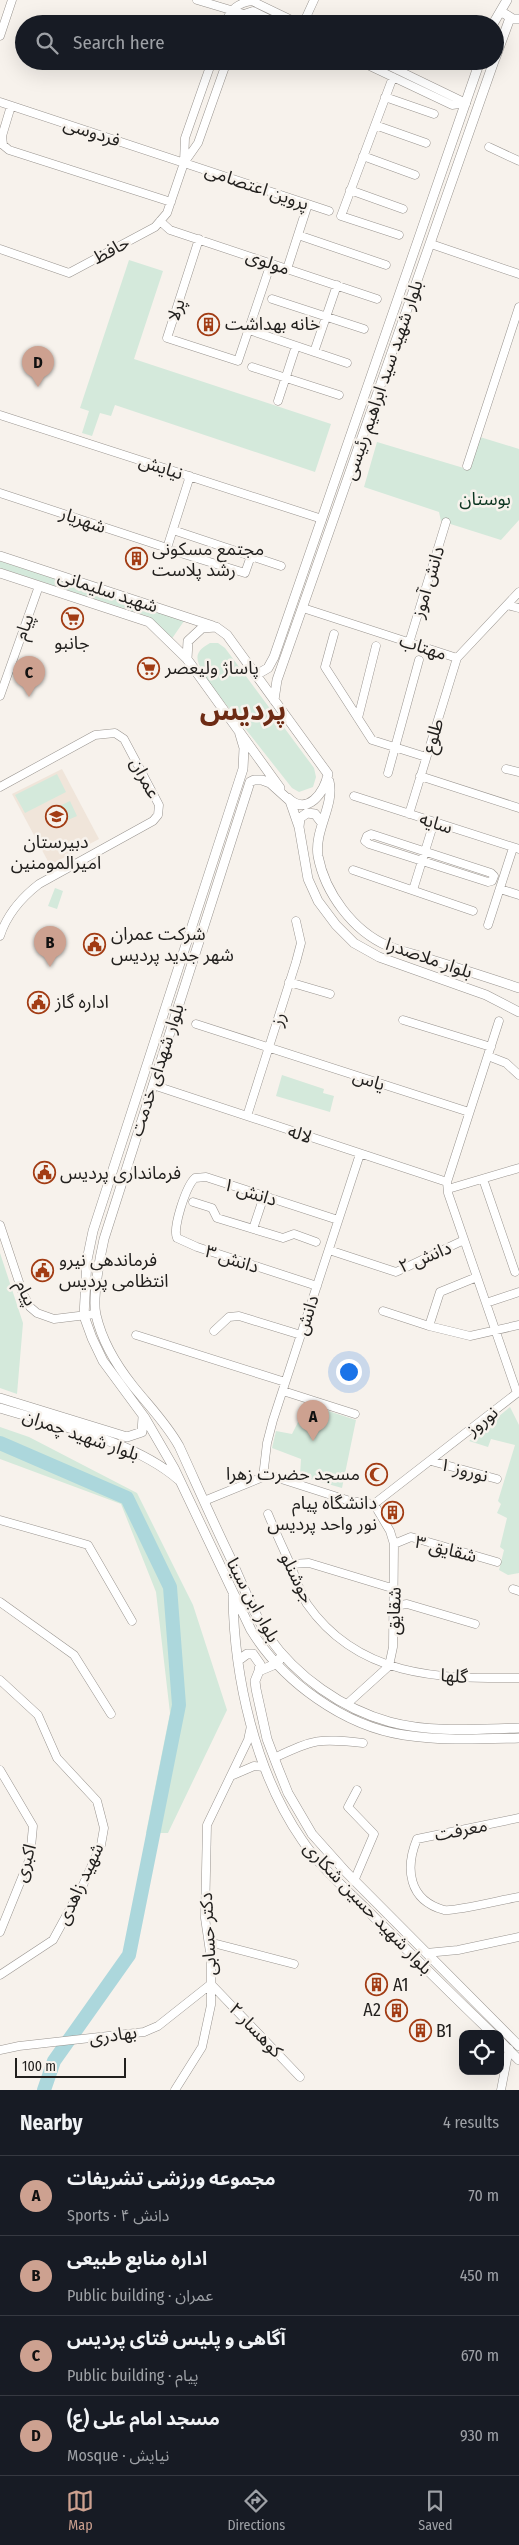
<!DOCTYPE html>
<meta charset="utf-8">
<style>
:root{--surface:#171b24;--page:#20242c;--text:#f1f3f6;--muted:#9ea1a6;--line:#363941;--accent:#cda190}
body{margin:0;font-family:"Fira Sans Condensed","Noto Sans Arabic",sans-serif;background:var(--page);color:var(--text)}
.controls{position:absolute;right:15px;bottom:15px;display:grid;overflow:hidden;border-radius:10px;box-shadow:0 5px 20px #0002}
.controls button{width:45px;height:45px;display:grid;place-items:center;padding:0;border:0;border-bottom:1px solid var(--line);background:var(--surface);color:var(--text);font:25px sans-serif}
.scale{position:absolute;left:15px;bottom:12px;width:111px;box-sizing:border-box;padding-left:5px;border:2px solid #22201e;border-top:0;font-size:14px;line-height:18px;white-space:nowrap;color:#22201e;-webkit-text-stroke:4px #f7f2ec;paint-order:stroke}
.you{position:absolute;left:348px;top:1371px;width:18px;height:18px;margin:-12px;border:4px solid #fff;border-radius:50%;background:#1a73e8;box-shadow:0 0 0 8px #1a73e833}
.badge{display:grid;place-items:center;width:32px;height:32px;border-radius:50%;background:var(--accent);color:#111;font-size:16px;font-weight:700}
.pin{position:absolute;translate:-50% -41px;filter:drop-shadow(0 1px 2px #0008)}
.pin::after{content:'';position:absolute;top:26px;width:18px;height:15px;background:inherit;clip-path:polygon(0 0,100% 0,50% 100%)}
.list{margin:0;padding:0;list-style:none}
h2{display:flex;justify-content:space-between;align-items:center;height:65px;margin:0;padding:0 20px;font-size:21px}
h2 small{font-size:16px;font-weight:400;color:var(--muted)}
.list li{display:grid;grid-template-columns:32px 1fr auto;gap:15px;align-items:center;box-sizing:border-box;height:80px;padding:0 20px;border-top:1px solid var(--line)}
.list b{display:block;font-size:19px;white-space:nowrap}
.list p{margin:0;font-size:16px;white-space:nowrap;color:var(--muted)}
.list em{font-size:16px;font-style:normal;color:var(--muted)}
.icon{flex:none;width:28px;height:28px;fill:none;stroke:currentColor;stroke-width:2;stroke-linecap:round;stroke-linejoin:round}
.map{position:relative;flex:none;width:519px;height:2090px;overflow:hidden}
.search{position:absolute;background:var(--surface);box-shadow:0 5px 20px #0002;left:15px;right:15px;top:15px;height:55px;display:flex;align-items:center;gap:12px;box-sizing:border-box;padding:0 18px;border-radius:28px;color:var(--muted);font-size:19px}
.sheet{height:385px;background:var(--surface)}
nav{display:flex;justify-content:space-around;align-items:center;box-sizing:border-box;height:70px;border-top:1px solid var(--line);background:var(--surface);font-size:14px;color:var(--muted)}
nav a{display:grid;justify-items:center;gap:2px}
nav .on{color:var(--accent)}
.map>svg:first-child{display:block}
.built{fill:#f0e5da}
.green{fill:#d4e9db}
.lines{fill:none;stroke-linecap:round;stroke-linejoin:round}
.river{stroke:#acd7dc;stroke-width:14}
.minor-casing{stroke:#99948f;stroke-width:9}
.major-casing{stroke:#99948f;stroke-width:10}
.minor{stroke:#fff;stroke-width:8}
.major{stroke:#fff;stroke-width:9}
.labels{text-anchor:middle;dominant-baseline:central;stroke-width:5;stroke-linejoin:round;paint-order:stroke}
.street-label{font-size:18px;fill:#22201e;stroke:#f7f2ec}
.poi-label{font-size:18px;fill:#22201e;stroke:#f7f2ec;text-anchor:start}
.park-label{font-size:18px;fill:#0b3520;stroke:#f7f2ec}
.town-label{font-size:28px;font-weight:bold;fill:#6d2b14;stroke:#f7f2ec}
</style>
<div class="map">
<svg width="519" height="2090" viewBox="0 0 519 2090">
<rect width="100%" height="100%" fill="#f7f2ec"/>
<!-- built -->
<path class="built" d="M62,769L99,839L50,865L12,794Z"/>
<!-- green -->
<path class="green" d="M129,260L163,271L134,359L331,424L315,472L115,405L111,416L100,413L92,436L82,433L89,411L80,408Z
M480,437L519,449V520L501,540L441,521L439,512L364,487L377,442L467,469Z
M0,561L184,621L171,640L150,617L0,568Z
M210,643H218L225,648L314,768L316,777L313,787L299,792L292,788L206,679C198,662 190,654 210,643Z
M57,774L66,792L25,813L15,795Z
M70,801L77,816L52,827L45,813Z
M55,888L63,891L57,909L48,906Z
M282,1075L324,1089L323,1093L334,1096L330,1112L276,1096Z
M0,1253L23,1323L17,1394L0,1388Z
M316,1407L356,1420L342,1488L300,1476L301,1459L272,1448L276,1431L292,1434L299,1420L310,1422Z
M510,1407L519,1425V1573L508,1575L499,1570L504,1550L500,1547L507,1518L497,1513L501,1504L498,1501L515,1445L491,1439L488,1447L469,1441Z
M0,1427L29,1437L137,1493L193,1605L227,1710L168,1833H146L170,1713L156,1592L121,1504L0,1459Z"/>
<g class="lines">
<!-- river -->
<path class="river" d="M0,1443L127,1498L170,1587L179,1705L129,1955L54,2061L44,2090"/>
<defs>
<path id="minor" d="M197,0L244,14
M244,14L253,11L279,24
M225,24C230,9 238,3 252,1L300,24
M225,24L232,21L236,24
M303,24L314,0
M0,36L12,0
M359,61L452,105L466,103
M379,61L466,103
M393,77L341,216L399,235
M385,97L434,114
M0,102L329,211
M11,106L2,136L3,145L9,150L171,202
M375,125L426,143
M489,147L519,161
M363,156L415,175
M184,162L185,138L212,61
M350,190L403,209
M160,221L170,230L377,299
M298,235L386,265
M199,239L167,338L238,361L271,263
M431,244L519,274
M0,249L69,273L155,227L167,213L184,163L198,143L227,61
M287,269L308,204
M272,299L364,329
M249,330L347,363
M314,352L337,285
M252,367L339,395
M278,401L296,346
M0,415L322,519
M467,466L519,307
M0,493L167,548L190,476
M173,530L281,566
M174,551L245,573L251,556
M507,605L519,608
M303,608L457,658L519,592
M334,634L325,667L372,740L426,757
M409,643L446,522
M0,696L39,586
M358,718L376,646
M506,769L519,772
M388,773L419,660
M420,776L519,808
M0,787L95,735L115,733L124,739L159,805L158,815L153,821L39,884C21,898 7,914 0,936
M354,796L519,849
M409,814L457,658
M371,834L491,873L494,876L492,881L488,882L369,844L365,841L367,836Z
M353,870L473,911
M500,889L519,895
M413,890L434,822
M488,925L513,848
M289,982L330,994
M403,1020L491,1047
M196,1024L469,1112
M488,1056L506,1063L519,1075
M153,1085L447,1182
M247,1116L296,962L301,943L296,921
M483,1179L515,1272
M448,1189L519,1168
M193,1202L212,1208L217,1218L283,1238L294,1234L316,1242
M0,1225L23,1294L30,1307L37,1313L54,1319L95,1314
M253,1229L264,1196
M329,1250L396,1272L464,1240
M317,1286L197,1247L177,1238C172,1229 186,1186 195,1178L206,1177L338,1220
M486,1303L519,1292
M383,1311L429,1326L440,1292L477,1277
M429,1326L470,1336L519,1325
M214,1331L229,1317L239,1316L301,1335
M136,1335L285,1382
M283,1391L355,1414
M431,1461L497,1479
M263,1477L267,1443L273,1420L360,1154
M204,1501L263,1477H275L350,1501L374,1504L517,1393L448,1193L447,1182L499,1021
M268,1514C275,1531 283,1548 291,1566C296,1578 300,1593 307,1604C358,1677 438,1679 519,1678
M0,1520L88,1545L132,1621
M394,1544L411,1537L497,1562
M290,1564L309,1563L395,1589
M513,1589L519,1591
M0,1602L74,1655L111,1714
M394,1606L407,1604L475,1624
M0,1680L38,1715L57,1758L97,1801L104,1828L101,1845L83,1885L53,1940L0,1975
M347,1704L389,1666L393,1647L394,1544L390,1531L374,1504
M274,1758C314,1739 319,1738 363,1743
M0,1770L33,1826L30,1858L0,1932
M233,1775L254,1766L264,1767
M519,1818L417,1839C405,1868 408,1900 444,1910C454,1912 505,1899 519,1897
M354,1881L374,1834L348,1807L357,1790
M209,1942L294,1964
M426,1953L458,1950L519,1937
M0,2050L19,2046L144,2032L158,2026L211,1984L300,2077
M175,2090L202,2047L211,2005V1959L205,1918L207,1825L248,1740L251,1726
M501,2090L509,2049"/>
<path id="major" d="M505,14L513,19H519
M493,24L507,0
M495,59L510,18
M0,556L213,626
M0,573L149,622L187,659L280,788
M187,659L188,641L202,628L216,627L227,635L328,774C325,792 307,817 288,798
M256,675L268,668L274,657L480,61
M274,700L277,680L494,61
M239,731L244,748L243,769L93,1231L87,1260L84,1316L92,1338L103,1361L145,1418L174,1468L251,1630C283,1682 344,1726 404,1735C442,1741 481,1739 519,1738
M329,781C335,805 314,830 318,856C325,893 353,931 388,946C402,952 418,955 432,960C461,969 490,978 519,988
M299,827L300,818L307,813L315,814L322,823
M519,1012L486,995L379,957L354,943L336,925L318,901L308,879L299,827L290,801L270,783L262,780H254L250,782L104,1239C100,1257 92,1299 96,1315C102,1341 117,1366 133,1386C149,1406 166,1423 179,1446C196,1483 212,1520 230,1557C242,1583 252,1611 268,1636C296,1676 342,1709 390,1722C431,1733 477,1729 519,1728
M0,1398L127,1437L142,1432L143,1417
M0,1408C58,1426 133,1440 179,1480
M233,1596C234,1677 255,1772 302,1840C320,1867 346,1889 369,1912C410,1953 451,1994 493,2034
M280,1658L278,1663L259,1671L255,1681L256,1689L267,1739L278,1768L288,1793L312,1834L346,1872L519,2046
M239,1660L247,1654H253L260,1664L259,1671
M500,2041L519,2060"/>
</defs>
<!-- minor casing -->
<use href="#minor" class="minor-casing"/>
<!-- major casing -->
<use href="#major" class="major-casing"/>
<!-- minor -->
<use href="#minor" class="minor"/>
<!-- major -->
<use href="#major" class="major"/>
</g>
<!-- icons -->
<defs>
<symbol id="building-ring" viewBox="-11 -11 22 22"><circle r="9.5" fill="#f7f2ec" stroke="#a23c14" stroke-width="1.5"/><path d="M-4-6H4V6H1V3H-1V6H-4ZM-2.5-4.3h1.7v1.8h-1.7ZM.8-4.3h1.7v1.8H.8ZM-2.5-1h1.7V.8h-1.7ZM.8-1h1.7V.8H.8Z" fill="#a23c14"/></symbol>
<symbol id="supermarket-ring" viewBox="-11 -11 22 22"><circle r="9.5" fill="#f7f2ec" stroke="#a23c14" stroke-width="1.5"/><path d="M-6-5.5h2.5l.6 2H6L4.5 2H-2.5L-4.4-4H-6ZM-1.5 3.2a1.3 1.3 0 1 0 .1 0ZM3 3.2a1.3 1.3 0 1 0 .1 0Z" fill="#a23c14"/></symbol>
<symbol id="school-ring" viewBox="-11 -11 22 22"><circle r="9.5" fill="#f7f2ec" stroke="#a23c14" stroke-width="1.5"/><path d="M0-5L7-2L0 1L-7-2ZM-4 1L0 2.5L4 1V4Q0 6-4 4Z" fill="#a23c14"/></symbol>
<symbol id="civic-ring" viewBox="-11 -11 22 22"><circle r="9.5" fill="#f7f2ec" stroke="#a23c14" stroke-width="1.5"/><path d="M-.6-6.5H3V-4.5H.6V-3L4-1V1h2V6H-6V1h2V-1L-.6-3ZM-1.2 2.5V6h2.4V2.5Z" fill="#a23c14"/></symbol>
<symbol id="mosque-ring" viewBox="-11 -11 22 22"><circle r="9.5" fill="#f7f2ec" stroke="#a23c14" stroke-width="1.5"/><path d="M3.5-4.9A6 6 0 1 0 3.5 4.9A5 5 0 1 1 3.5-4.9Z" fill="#a23c14"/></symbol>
</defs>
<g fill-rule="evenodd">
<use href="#building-ring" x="196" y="312" width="25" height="25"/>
<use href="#building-ring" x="124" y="546" width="25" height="25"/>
<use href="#supermarket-ring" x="60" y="606" width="25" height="25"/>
<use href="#supermarket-ring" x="136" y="656" width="25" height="25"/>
<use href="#school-ring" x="44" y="804" width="25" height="25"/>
<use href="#civic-ring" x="82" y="932" width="25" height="25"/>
<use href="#civic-ring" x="26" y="990" width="25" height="25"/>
<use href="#civic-ring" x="32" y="1160" width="25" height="25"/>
<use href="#civic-ring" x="30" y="1258" width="25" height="25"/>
<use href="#mosque-ring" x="364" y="1462" width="25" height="25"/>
<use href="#building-ring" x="380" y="1500" width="25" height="25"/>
<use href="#building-ring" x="364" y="1972" width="25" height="25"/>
<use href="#building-ring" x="384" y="1998" width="25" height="25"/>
<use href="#building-ring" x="408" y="2018" width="25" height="25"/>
</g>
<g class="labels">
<!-- street labels -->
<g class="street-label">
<text transform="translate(92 132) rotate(18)">فردوسی</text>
<text transform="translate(257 187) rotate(19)">پروین اعتصامی</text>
<text transform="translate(111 250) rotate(-28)">حافظ</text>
<text transform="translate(268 262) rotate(19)">مولوی</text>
<text transform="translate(176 310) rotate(-72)">پرلا</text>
<text transform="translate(383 380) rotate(-71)">بلوار شهید سید ابراهیم رئیسی</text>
<text transform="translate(161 467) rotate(18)">نیایش</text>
<text transform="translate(83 520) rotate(19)">شهریار</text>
<text transform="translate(428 582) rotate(-73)">دانش آموز</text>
<text transform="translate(108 591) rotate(18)">شهید سلیمانی</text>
<text transform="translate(24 627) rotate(-71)">پیام</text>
<text transform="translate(423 647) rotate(18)">مهتاب</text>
<text transform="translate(433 736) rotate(-73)">طلوع</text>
<text transform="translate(145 778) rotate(62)">عمران</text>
<text transform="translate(436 823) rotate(18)">سایه</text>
<text transform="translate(429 958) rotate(19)">بلوار ملاصدرا</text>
<text transform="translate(278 1019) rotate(-72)">رز</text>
<text transform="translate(157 1070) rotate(-72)">بلوار شهدای خدمت</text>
<text transform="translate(369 1080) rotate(18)">یاس</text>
<text transform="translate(300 1134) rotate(18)">لاله</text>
<text transform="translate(250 1192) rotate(18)">دانش ۱</text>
<text transform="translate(425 1257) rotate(-22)">دانش ۲</text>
<text transform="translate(232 1259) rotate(18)">دانش ۳</text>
<text transform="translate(26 1293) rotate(64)">پیام</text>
<text transform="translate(307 1315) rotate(-72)">دانش</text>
<text transform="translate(482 1421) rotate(-39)">نوروز</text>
<text transform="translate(81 1435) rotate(19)">بلوار شهید چمران</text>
<text transform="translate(464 1470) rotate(15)">نوروز ۱</text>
<text transform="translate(446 1549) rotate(14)">شقایق ۳</text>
<text transform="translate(297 1578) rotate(64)">جوشنلو</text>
<text transform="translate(253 1600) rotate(62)">بلوار ابن سینا</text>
<text transform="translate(394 1611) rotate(-88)">شقایق</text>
<text transform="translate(454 1676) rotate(4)">گلها</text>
<text transform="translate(461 1830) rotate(-11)">معرفت</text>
<text transform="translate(25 1863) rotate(-74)">اکبری</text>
<text transform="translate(80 1884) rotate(-65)">شهید زاهدی</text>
<text transform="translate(368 1908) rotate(46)">بلوار شهید حسین شکاری</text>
<text transform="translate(208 1934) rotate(-93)">دکتر حسابی</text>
<text transform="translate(256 2030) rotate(46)">کوهسار ۲</text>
<text transform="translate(113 2035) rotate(-7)">بهادری</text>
</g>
<!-- poi labels -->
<g class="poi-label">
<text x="225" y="324">خانه بهداشت</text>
<text x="152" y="549">مجتمع مسکونی<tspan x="152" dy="21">رشد پلاست</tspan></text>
<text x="72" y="643" text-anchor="middle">جانبو</text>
<text x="165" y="668">پاساژ ولیعصر</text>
<text x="56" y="842" text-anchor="middle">دبیرستان<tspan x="56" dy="21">امیرالمومنین</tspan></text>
<text x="111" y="934">شرکت عمران<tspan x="111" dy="21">شهر جدید پردیس</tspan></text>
<text x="55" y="1002">اداره گاز</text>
<text x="60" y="1173">فرمانداری پردیس</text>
<text x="59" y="1260">فرماندهی نیرو<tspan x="59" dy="21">انتظامی پردیس</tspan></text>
<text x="360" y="1474" text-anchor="end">مسجد حضرت زهرا</text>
<text x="377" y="1503" text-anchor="end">دانشگاه پیام<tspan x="377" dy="21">نور واحد پردیس</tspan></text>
<text x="393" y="1985">A1</text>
<text x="381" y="2010" text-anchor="end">A2</text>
<text x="436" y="2031">B1</text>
</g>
<!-- park labels -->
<g class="park-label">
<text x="485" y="499">بوستان</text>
</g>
<!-- town labels -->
<g class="town-label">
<text x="243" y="710">پردیس</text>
</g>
</g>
</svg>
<div class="controls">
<button><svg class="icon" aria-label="locate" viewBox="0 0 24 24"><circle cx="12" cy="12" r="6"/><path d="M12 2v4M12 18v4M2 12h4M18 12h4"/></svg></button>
</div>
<div class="scale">100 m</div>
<div class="you"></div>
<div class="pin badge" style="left:313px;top:1441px">A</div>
<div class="pin badge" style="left:50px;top:967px">B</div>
<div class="pin badge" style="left:29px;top:697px">C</div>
<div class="pin badge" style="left:38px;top:387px">D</div>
<div class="search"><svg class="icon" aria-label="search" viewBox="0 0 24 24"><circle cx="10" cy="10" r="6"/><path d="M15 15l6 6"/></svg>Search here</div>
</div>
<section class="sheet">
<h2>Nearby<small>4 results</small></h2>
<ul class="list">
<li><span class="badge">A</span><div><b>مجموعه ورزشی تشریفات</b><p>Sports · دانش ۴</p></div><em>70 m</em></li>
<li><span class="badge">B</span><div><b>اداره منابع طبیعی</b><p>Public building · عمران</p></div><em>450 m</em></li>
<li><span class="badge">C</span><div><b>آگاهی و پلیس فتای پردیس</b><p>Public building · پیام</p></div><em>670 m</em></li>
<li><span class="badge">D</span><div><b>مسجد امام علی (ع)</b><p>Mosque · نیایش</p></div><em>930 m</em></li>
</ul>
</section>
<nav>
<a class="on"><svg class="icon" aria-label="map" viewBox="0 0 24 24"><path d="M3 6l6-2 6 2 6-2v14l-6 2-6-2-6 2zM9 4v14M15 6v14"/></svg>Map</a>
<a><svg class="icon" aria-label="directions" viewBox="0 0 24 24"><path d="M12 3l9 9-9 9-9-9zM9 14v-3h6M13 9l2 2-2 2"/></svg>Directions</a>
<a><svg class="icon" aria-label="saved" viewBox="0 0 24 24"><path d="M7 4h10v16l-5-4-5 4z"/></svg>Saved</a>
</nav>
